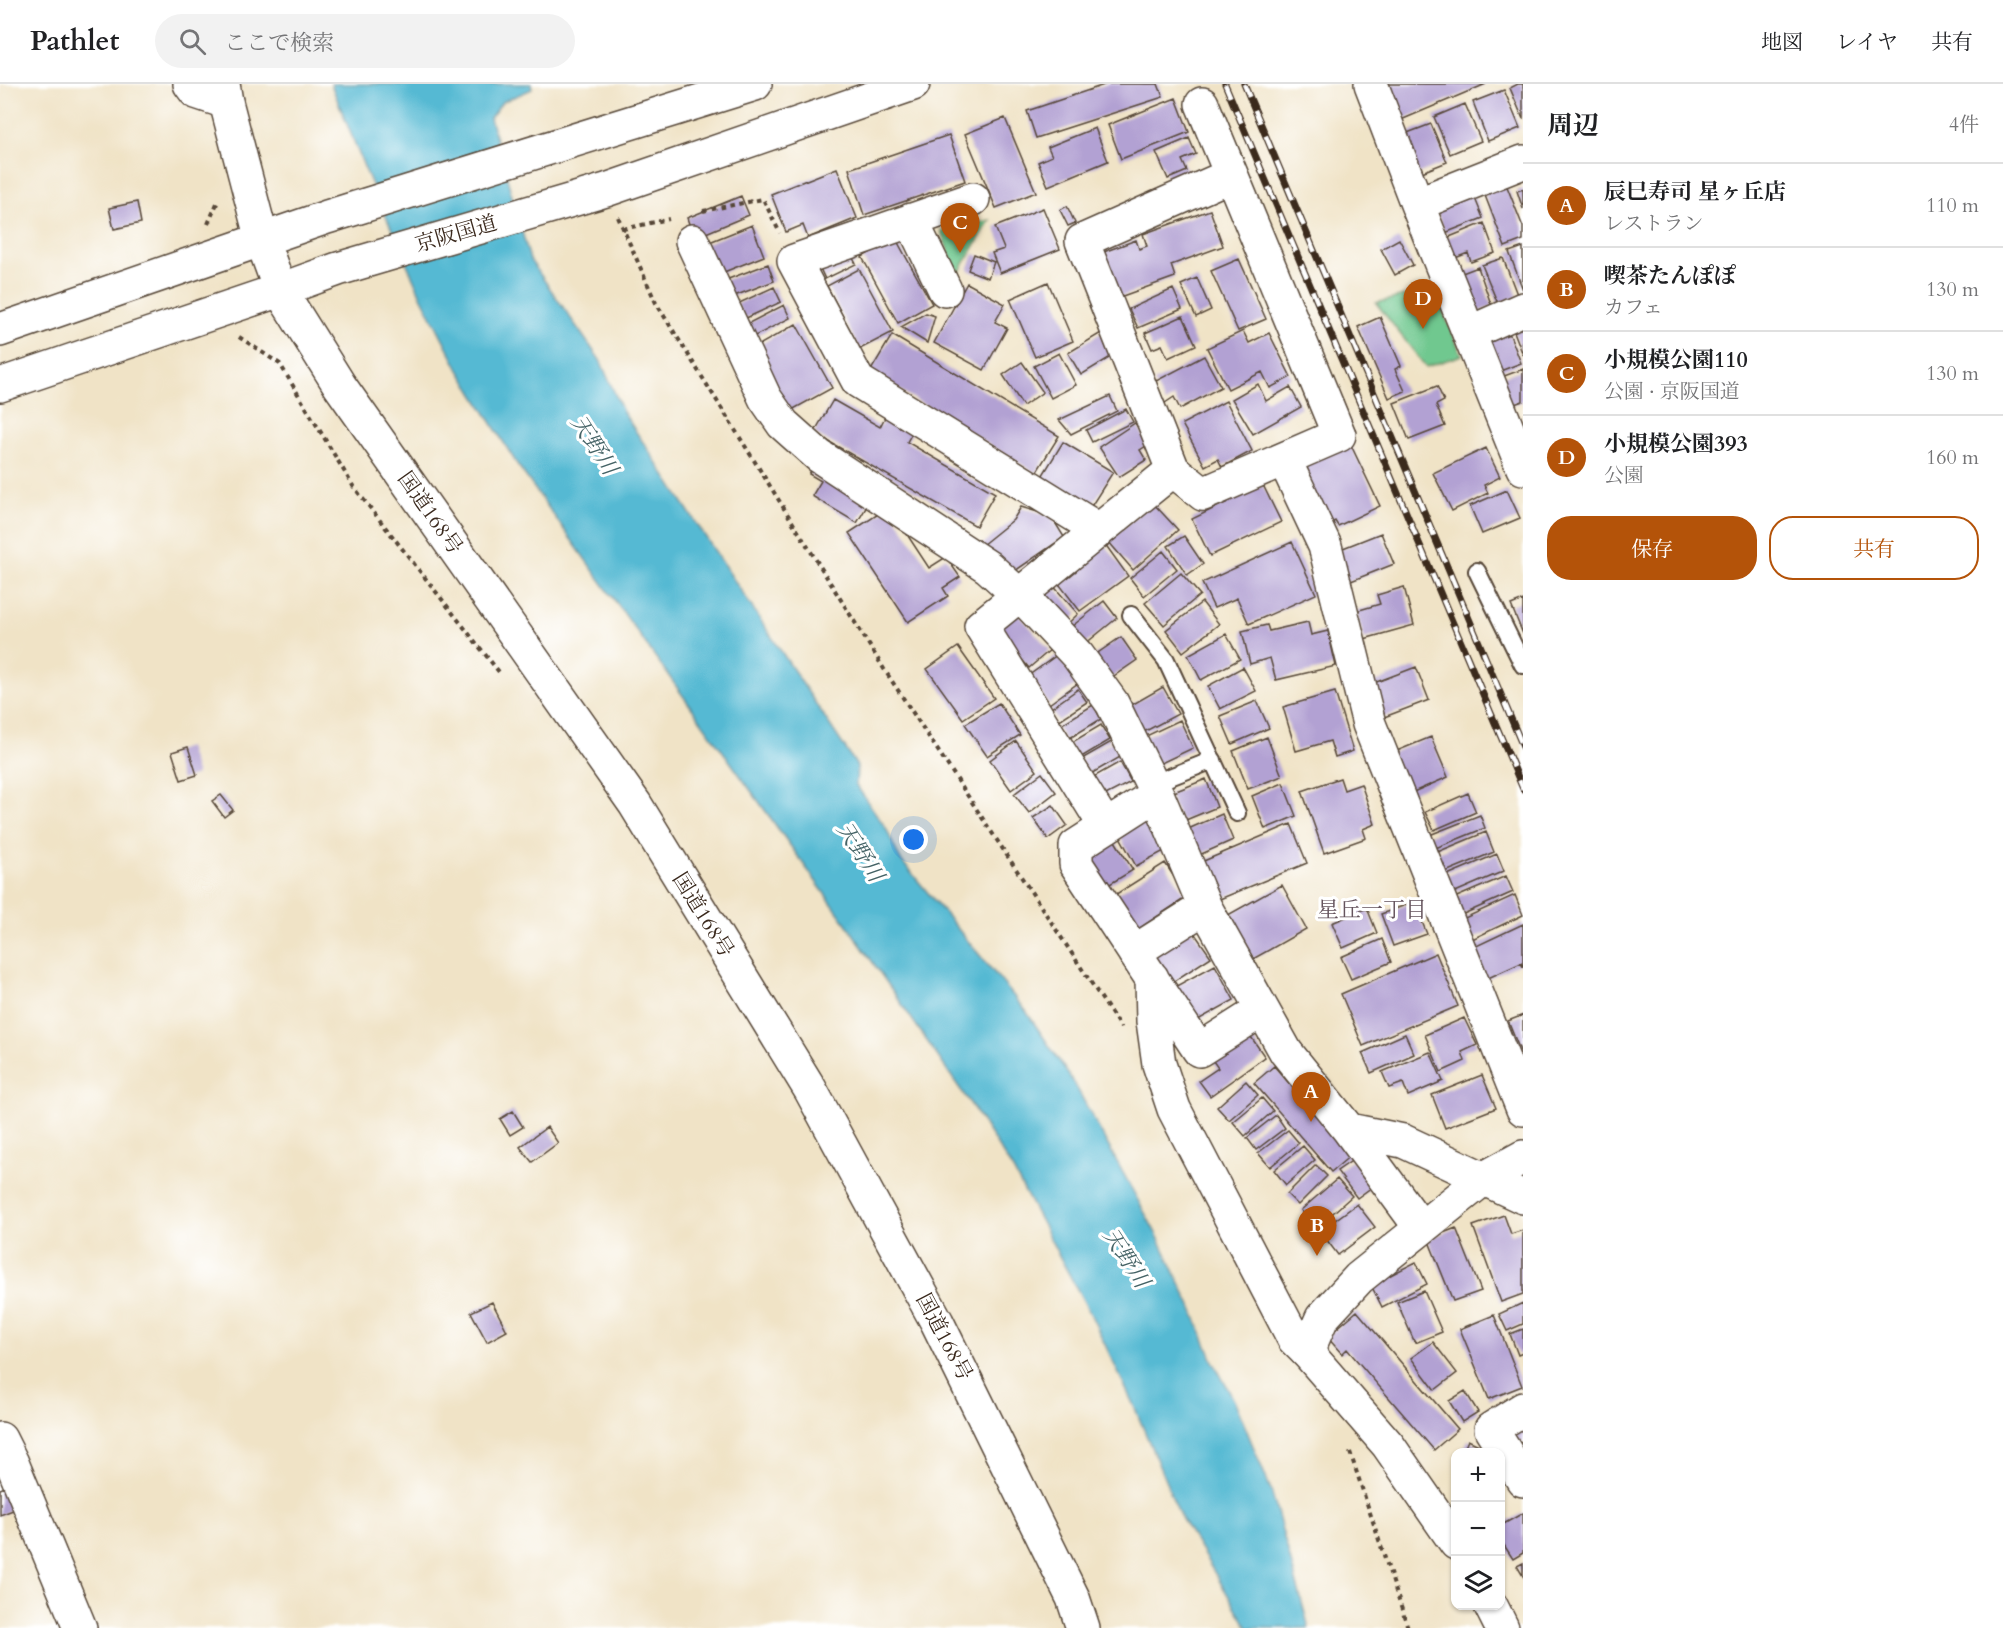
<!DOCTYPE html>
<html lang="ja">
<meta charset="utf-8">
<style>
:root{--surface:#fff;--page:#f2f2f2;--text:#202124;--muted:#757577;--line:#e0e0e0;--accent:#b45309}
body{margin:0;font-family:Cardo,"Noto Serif JP",serif;background:var(--page);color:var(--text)}
.controls{position:absolute;right:18px;bottom:18px;display:grid;overflow:hidden;border-radius:12px;box-shadow:0 2px 4px #0004}
.controls button{width:54px;height:54px;display:grid;place-items:center;padding:0;border:0;border-bottom:2px solid var(--line);background:var(--surface);color:var(--text);font:30px sans-serif}
.you{position:absolute;left:914px;top:756px;width:21px;height:21px;margin:-15px;border:4px solid #fff;border-radius:50%;background:#1a73e8;box-shadow:0 0 0 9px #1a73e833}
.badge{display:grid;place-items:center;width:39px;height:39px;border-radius:50%;background:var(--accent);color:#fff;font-size:20px;font-weight:700}
.pin{position:absolute;translate:-50% -50px;filter:drop-shadow(0 2px 3px #0008)}
.pin::after{content:'';position:absolute;top:32px;width:21px;height:18px;background:inherit;clip-path:polygon(0 0,100% 0,50% 100%)}
.list{margin:0;padding:0;list-style:none}
h2{display:flex;justify-content:space-between;align-items:center;height:78px;margin:0;padding:0 24px;font-size:26px}
h2 small{font-size:20px;font-weight:400;color:var(--muted)}
.list li{display:grid;grid-template-columns:39px 1fr auto;gap:18px;align-items:center;box-sizing:border-box;height:84px;padding:0 24px;border-top:2px solid var(--line)}
.list b{display:block;font-size:22px;white-space:nowrap}
.list p{margin:0;font-size:20px;white-space:nowrap;color:var(--muted)}
.list em{font-size:20px;font-style:normal;color:var(--muted)}
.actions{display:flex;gap:12px;padding:18px 24px}
.actions a{flex:1;padding:14px 0;border:2px solid var(--accent);border-radius:24px;text-align:center;font-size:21px;color:var(--accent)}
.actions .main{background:var(--accent);color:#fff}
.icon{flex:none;width:33px;height:33px;fill:none;stroke:currentColor;stroke-width:2;stroke-linecap:round;stroke-linejoin:round}
.map{position:relative;flex:none;width:1523px;height:1544px;overflow:hidden}
header{display:flex;align-items:center;gap:36px;box-sizing:border-box;height:84px;padding:0 30px;background:var(--surface);border-bottom:2px solid var(--line)}
header strong{font-size:28px}
nav{display:flex;gap:33px;margin-inline-start:auto;font-size:21px}
.search{width:420px;height:54px;background:var(--page);display:flex;align-items:center;gap:15px;box-sizing:border-box;padding:0 21px;border-radius:33px;color:var(--muted);font-size:22px}
main{display:flex}
aside{flex:1;background:var(--surface)}
.map>svg:first-child{display:block}
.green{fill:#70c88f;stroke:#567956;stroke-width:1.5}
.water{fill:#55b9d3;stroke:#487278;stroke-width:1.5}
.building{fill:#b2a1d3}
.lines{fill:none;stroke-linecap:round;stroke-linejoin:round}
.lane-casing{stroke:#564637;stroke-width:20}
.street-casing{stroke:#564637;stroke-width:36}
.secondary-casing{stroke:#564637;stroke-width:36}
.primary-casing{stroke:#564637;stroke-width:36}
.highway-casing{stroke:#564637;stroke-width:36}
.path{stroke:#564637;stroke-width:4;stroke-dasharray:4.5 4.5;stroke-linecap:butt}
.lane{stroke:#fff;stroke-width:16}
.street{stroke:#fff;stroke-width:33}
.secondary{stroke:#fff;stroke-width:33}
.primary{stroke:#fff;stroke-width:33}
.highway{stroke:#fff;stroke-width:33}
.rail-casing{stroke:#3b2a1e;stroke-width:7}
.rail{stroke:#fff;stroke-width:4.5;stroke-dasharray:14;stroke-linecap:butt}
.labels{text-anchor:middle;dominant-baseline:central;stroke-width:6;stroke-linejoin:round;paint-order:stroke}
.street-label{font-size:21px;fill:#3b2a1e;stroke:#fff}
.water-label{font-size:22px;font-style:italic;fill:#456366;stroke:#fff}
.neighbourhood-label{font-size:22px;fill:#65545d;stroke:#fff}
</style>
<header>
<strong>Pathlet</strong>
<div class="search"><svg class="icon" aria-label="search" viewBox="0 0 24 24"><circle cx="10" cy="10" r="6"/><path d="M15 15l6 6"/></svg>ここで検索</div>
<nav><a>地図</a><a>レイヤ</a><a>共有</a></nav>
</header>
<main>
<div class="map">
<svg width="1523" height="1544" viewBox="0 0 1523 1544">
<rect width="100%" height="100%" fill="#fff"/>
<filter id="ink" filterUnits="userSpaceOnUse"><feTurbulence type="fractalNoise" baseFrequency=".0167" numOctaves="2"/><feDisplacementMap in="SourceGraphic" scale="12" xChannelSelector="R" yChannelSelector="G"/><feConvolveMatrix kernelMatrix="1 2 1 2 8 2 1 2 1" color-interpolation-filters="sRGB"/></filter>
<filter id="wash" filterUnits="userSpaceOnUse"><feTurbulence type="fractalNoise" baseFrequency=".008" numOctaves="4" result="noise"/><feDisplacementMap in="SourceGraphic" scale="24" xChannelSelector="R" yChannelSelector="G"/><feGaussianBlur stdDeviation="1.35" result="paint"/><feColorMatrix in="noise" values="0 0 0 0 0 0 0 0 0 0 0 0 0 0 0 0 0 1.4 0 .05"/><feComposite in="paint" operator="in"/></filter>
<g filter="url(#wash)">
<rect width="100%" height="100%" fill="#f0e3c6"/>
<!-- green -->
<path class="green" d="M990,136L957,192L941,147Z
M1433,205L1462,271L1426,283L1376,219Z"/>
<!-- water -->
<path class="water" d="M331,0H531L532,5L502,18L490,34L530,176L600,276L623,328L857,682L856,701L886,744L900,775L1026,927L1074,999L1158,1153L1191,1222L1213,1277L1236,1320L1271,1406L1309,1544H1248L1180,1432L1134,1322L1091,1231L1013,1086L976,1028L845,838L517,380L459,286L422,214L365,85Z"/>
<g id="blocks">
<!-- building -->
<path class="building" d="M1107,0H1158L1163,13L1036,54L1027,27Z
M1385,0H1486L1401,36Z
M1518,0H1523V35L1510,4Z
M1504,6L1520,44L1488,57L1473,18Z
M1176,14L1189,48L1121,75L1108,41Z
M1465,20L1481,57L1450,70L1434,33Z
M1005,34L1036,108L996,124L965,50Z
M1431,40L1447,78L1417,90L1402,51Z
M1095,44L1108,77L1048,102L1038,78L1052,72L1048,63Z
M949,51L965,97L864,131L849,85Z
M1189,54L1196,70L1182,76L1187,87L1168,95L1156,68Z
M837,84L857,134L808,154L803,141L786,148L771,110Z
M1506,100L1523,143V156L1505,163L1484,109Z
M1523,105V125L1517,107Z
M1472,107L1483,134L1445,149L1434,122Z
M741,112L749,131L694,154L687,134Z
M137,118L141,139L114,145L109,124Z
M1067,122L1075,139L1068,142L1060,126Z
M1043,124L1060,165L1000,189L992,169L1004,165L995,143Z
M1210,126L1223,162L1171,181L1175,193L1117,214L1101,169L1136,156L1139,165L1147,162L1143,150Z
M1484,139L1495,169L1471,178L1468,169L1450,176L1442,156Z
M752,141L764,172L714,192L702,161Z
M896,155L932,220L898,239L862,173Z
M1399,155L1413,181L1395,191L1381,165Z
M1523,163V206L1509,168Z
M849,166L856,180L825,195L818,180Z
M974,170L994,178L988,194L968,186Z
M1503,174L1518,213L1498,220L1482,181Z
M1239,175L1266,235L1238,247L1211,187Z
M768,180L774,197L729,214L723,197Z
M1478,183L1492,223L1471,230L1457,191Z
M859,185L893,248L860,265L827,202Z
M1197,194L1211,226L1196,233L1181,201Z
M1048,198L1073,257L1035,273L1010,215Z
M967,199L1005,220L995,238L1007,244L984,286L934,259Z
M774,203L781,218L744,235L737,220Z
M1173,205L1182,225L1138,244L1129,225Z
M784,221L790,234L753,253L747,240Z
M926,229L935,232L927,259L901,243Z
M1183,232L1196,261L1168,274L1162,261L1152,265L1145,249Z
M1380,233L1401,282L1395,285L1405,307L1389,314L1358,243Z
M796,240L832,304L790,327L754,264Z
M1523,241V271L1513,245Z
M1508,246L1521,279L1495,289L1483,256Z
M1243,247L1249,259L1269,249L1291,293L1270,304L1262,288L1228,305L1207,264Z
M1101,249L1114,271L1081,291L1068,269Z
M892,251L1059,352L1036,389L870,288Z
M1059,269L1076,301L1051,314L1034,282Z
M1204,272L1221,303L1180,325L1174,313L1165,319L1154,298Z
M1022,278L1043,308L1023,322L1003,291Z
M1523,285V317L1506,323L1496,295Z
M1258,300L1266,317L1290,303L1301,323L1253,350L1232,315Z
M1437,302L1444,317L1436,321L1445,342L1409,356L1394,319Z
M1110,312L1117,327L1071,350L1059,336Z
M833,316L880,343L886,331L913,347L907,358L995,409L976,442L814,349Z
M1226,317L1252,367L1222,383L1218,375L1205,382L1182,340Z
M1126,325L1133,338L1092,358L1086,346Z
M1135,339L1149,360L1140,366L1146,376L1119,393L1099,363Z
M1348,355L1380,422L1338,442L1335,437L1326,442L1296,380Z
M1063,358L1113,388L1090,424L1041,394Z
M1486,364L1500,393L1484,401L1488,409L1452,427L1433,389Z
M817,376L874,410L857,439L812,412L821,397L809,390Z
M1263,401L1281,438L1210,472L1192,435Z
M1507,406L1520,434L1482,450L1470,422Z
M1152,418L1178,446L1133,486L1108,457Z
M889,423L929,484L946,473L960,493L943,504L948,512L908,538L849,449Z
M1021,423L1051,432L1064,453L1009,491L982,461L1013,436Z
M1381,449L1394,480L1346,499L1333,468Z
M1184,452L1203,480L1187,491L1168,462Z
M1292,458L1316,510L1249,540L1237,514L1214,524L1202,499Z
M1105,460L1128,492L1080,527L1056,496Z
M1163,467L1177,485L1144,512L1130,494Z
M1181,489L1200,511L1164,541L1145,519Z
M1050,498L1078,530L1062,545L1033,512Z
M1404,503L1414,541L1364,555L1356,527L1380,520L1377,511Z
M1523,516V550L1511,521Z
M1104,517L1117,534L1085,560L1071,543Z
M1202,518L1219,540L1183,568L1166,546Z
M1015,526L1050,566L1029,584L995,543Z
M1308,538L1311,551L1328,547L1336,582L1276,596L1270,574L1250,580L1242,547L1267,541L1269,547Z
M1226,550L1240,575L1201,596L1188,571Z
M1121,553L1137,576L1108,596L1092,573Z
M958,563L994,614L963,635L927,585Z
M1057,571L1078,599L1049,620L1028,592Z
M1243,583L1256,607L1220,625L1208,602Z
M1416,583L1429,616L1379,635L1366,602Z
M1163,603L1178,630L1142,649L1128,623Z
M1078,605L1087,618L1058,637L1050,625Z
M1335,608L1353,667L1335,673L1330,657L1296,667L1283,623Z
M1257,617L1269,644L1232,660L1220,632Z
M999,619L1020,651L987,672L965,640Z
M1093,621L1101,635L1065,657L1057,643Z
M1180,636L1193,664L1157,681L1144,653Z
M1101,641L1110,656L1078,675L1069,660Z
M1267,653L1282,692L1248,705L1233,667Z
M1431,653L1448,693L1404,712L1387,671Z
M1016,657L1037,687L1011,706L990,676Z
M1113,657L1122,672L1089,691L1080,676Z
M188,663L197,691L181,696L172,668Z
M1120,678L1131,698L1100,714L1090,695Z
M1042,689L1056,708L1029,729L1014,710Z
M1340,694L1344,706L1361,700L1375,740L1363,745L1366,754L1324,769L1302,707Z
M1206,695L1217,723L1181,738L1169,710Z
M1283,699L1296,732L1265,745L1252,712Z
M1468,709L1476,728L1434,746L1425,728Z
M221,711L233,726L224,733L212,717Z
M1053,721L1067,741L1048,755L1033,734Z
M1144,722L1168,765L1136,782L1118,749Z
M1222,730L1233,756L1197,772L1186,746Z
M1480,731L1485,744L1433,765L1427,752Z
M1291,740L1307,779L1215,817L1199,779Z
M1107,744L1133,786L1105,803L1078,762Z
M1486,748L1494,768L1443,789L1435,769Z
M1497,770L1504,787L1453,809L1445,792Z
M1165,779L1187,813L1132,849L1110,814Z
M1506,792L1513,808L1459,832L1452,815Z
M1282,801L1306,845L1253,875L1228,831Z
M1515,811L1523,831L1468,857L1458,837Z
M1414,818L1427,850L1393,862L1381,830Z
M1367,824L1377,849L1343,864L1332,839Z
M1188,840L1211,873L1168,901L1145,868Z
M1523,840V883L1521,879L1486,895L1472,864Z
M1382,855L1391,878L1351,895L1341,873Z
M1436,869L1458,922L1363,962L1341,910Z
M1215,881L1234,916L1189,941L1169,906Z
M1523,931V974L1508,937Z
M1464,934L1477,961L1462,968L1465,977L1441,988L1425,951Z
M1242,940L1265,973L1210,1012L1199,997L1218,984L1206,967Z
M1405,950L1414,970L1371,989L1362,969Z
M1430,968L1443,997L1408,1012L1403,999L1389,1004L1382,988Z
M1274,982L1351,1071L1331,1088L1254,999Z
M1482,991L1496,1024L1445,1044L1432,1011Z
M1246,997L1258,1011L1229,1036L1217,1023Z
M1262,1014L1273,1027L1245,1052L1233,1038Z
M513,1027L523,1043L510,1051L500,1035Z
M1276,1031L1285,1044L1256,1066L1247,1054Z
M547,1043L558,1059L532,1078L520,1063Z
M1288,1046L1299,1059L1270,1083L1258,1069Z
M1303,1062L1315,1076L1286,1101L1274,1086Z
M1353,1076L1372,1103L1357,1114L1337,1087Z
M1316,1081L1327,1092L1298,1121L1287,1110Z
M1337,1095L1352,1112L1316,1144L1301,1126Z
M1357,1120L1375,1143L1338,1171L1320,1147Z
M1504,1131L1511,1150L1523,1146V1210L1501,1218L1473,1142Z
M1456,1144L1481,1207L1453,1217L1428,1155Z
M1416,1178L1427,1200L1382,1223L1371,1201Z
M1424,1207L1442,1248L1415,1259L1397,1218Z
M492,1218L507,1247L487,1258L471,1228Z
M1523,1219V1240L1507,1247L1499,1230Z
M1357,1227L1458,1345L1434,1366L1347,1265L1342,1270L1327,1253Z
M1494,1231L1522,1302L1489,1315L1460,1245Z
M1523,1245V1269L1518,1271L1510,1250Z
M1433,1258L1457,1289L1435,1306L1411,1274Z
M1465,1307L1478,1328L1462,1338L1449,1317Z
M1523,1333V1357L1517,1361L1506,1343Z
M1468,1356L1483,1363L1481,1368H1463Z
M13,1400L21,1423L0,1431V1405Z
M1523,1429V1469L1513,1475L1500,1455V1442Z
M1523,1479V1492L1517,1482Z"/>
</g>
</g>
<g filter="url(#ink)">
<use href="#blocks" fill-opacity="0" stroke="#564637" stroke-width="1.5"/>
<g class="lines">
<defs>
<path id="lane" d="M1477,487L1523,581
M1131,531L1166,576L1237,729
M1152,700L1213,676"/>
<path id="street" d="M190,0L196,8L226,18
M1371,0L1417,120L1523,384
M1202,20L1339,351L1203,410L1173,386L1082,157L1231,91
M973,115L794,177L858,297L1099,446
M1417,120L1523,78
M911,136L945,206
M692,157L765,314L783,340L819,372L988,483L1031,522L1078,572L1112,619L1157,710L1205,823L1286,968L1349,1046L1421,1144
M1469,249L1523,225
M1284,375L1325,462L1369,640L1523,1025
M1157,710L1076,762V780L1199,966L1262,926
M1106,743L981,542L1173,386
M1134,868L1205,823
M1152,894L1153,937L1159,980L1174,1025L1294,1255L1307,1268
M1349,1046L1403,1057L1523,1113
M1523,1325L1491,1345L1523,1396
M0,1355L12,1379L80,1544"/>
<path id="secondary" d="M1456,1459L1388,1361L1307,1268L1322,1234L1359,1194L1483,1095L1523,1073
M1491,1522L1502,1544"/>
<path id="primary" d="M223,0L226,18L262,156"/>
<path id="highway" d="M262,156L280,206L340,302L635,720L810,1005L937,1238L1073,1514L1083,1544
M0,246L327,133L755,0
M0,301L280,206L338,185L606,106L913,0"/>
</defs>
<!-- lane casing -->
<use href="#lane" class="lane-casing"/>
<!-- street casing -->
<use href="#street" class="street-casing"/>
<!-- secondary casing -->
<use href="#secondary" class="secondary-casing"/>
<!-- primary casing -->
<use href="#primary" class="primary-casing"/>
<!-- highway casing -->
<use href="#highway" class="highway-casing"/>
<!-- path -->
<path class="path" d="M703,127L763,115L780,149
M618,133L656,219L884,585L1121,944
M208,140L218,117
M623,145L669,135
M239,253L280,280L353,402L499,588
M1350,1368L1408,1544"/>
<!-- lane -->
<use href="#lane" class="lane"/>
<!-- street -->
<use href="#street" class="street"/>
<!-- secondary -->
<use href="#secondary" class="secondary"/>
<!-- primary -->
<use href="#primary" class="primary"/>
<!-- highway -->
<use href="#highway" class="highway"/>
<defs>
<path id="rail" d="M1225,0L1523,705
M1244,0L1523,663"/>
</defs>
<!-- rail casing -->
<use href="#rail" class="rail-casing"/>
<!-- rail -->
<use href="#rail" class="rail"/>
</g>
</g>
<g class="labels">
<!-- street labels -->
<g class="street-label">
<text transform="translate(456 150) rotate(-16)">京阪国道</text>
<text transform="translate(430 429) rotate(55)">国道168号</text>
<text transform="translate(703 831) rotate(58)">国道168号</text>
<text transform="translate(944 1253) rotate(62)">国道168号</text>
</g>
<!-- water labels -->
<g class="water-label">
<text transform="translate(594 361) rotate(57)">天野川</text>
<text transform="translate(860 768) rotate(57)">天野川</text>
<text transform="translate(1126 1174) rotate(57)">天野川</text>
</g>
<!-- neighbourhood labels -->
<g class="neighbourhood-label">
<text x="1372" y="826">星丘一丁目</text>
</g>
</g>
</svg>
<div class="controls">
<button>+</button>
<button>−</button>
<button><svg class="icon" aria-label="layers" viewBox="0 0 24 24"><path d="M12 4l9 5-9 5-9-5zM3 14l9 5 9-5"/></svg></button>
</div>
<div class="you"></div>
<div class="pin badge" style="left:1311px;top:1038px">A</div>
<div class="pin badge" style="left:1317px;top:1172px">B</div>
<div class="pin badge" style="left:960px;top:169px">C</div>
<div class="pin badge" style="left:1423px;top:245px">D</div>
</div>
<aside>
<h2>周辺<small>4件</small></h2>
<ul class="list">
<li><span class="badge">A</span><div><b>辰巳寿司 星ヶ丘店</b><p>レストラン</p></div><em>110 m</em></li>
<li><span class="badge">B</span><div><b>喫茶たんぽぽ</b><p>カフェ</p></div><em>130 m</em></li>
<li><span class="badge">C</span><div><b>小規模公園110</b><p>公園 · 京阪国道</p></div><em>130 m</em></li>
<li><span class="badge">D</span><div><b>小規模公園393</b><p>公園</p></div><em>160 m</em></li>
</ul>
<div class="actions"><a class="main">保存</a><a>共有</a></div>
</aside>
</main>
